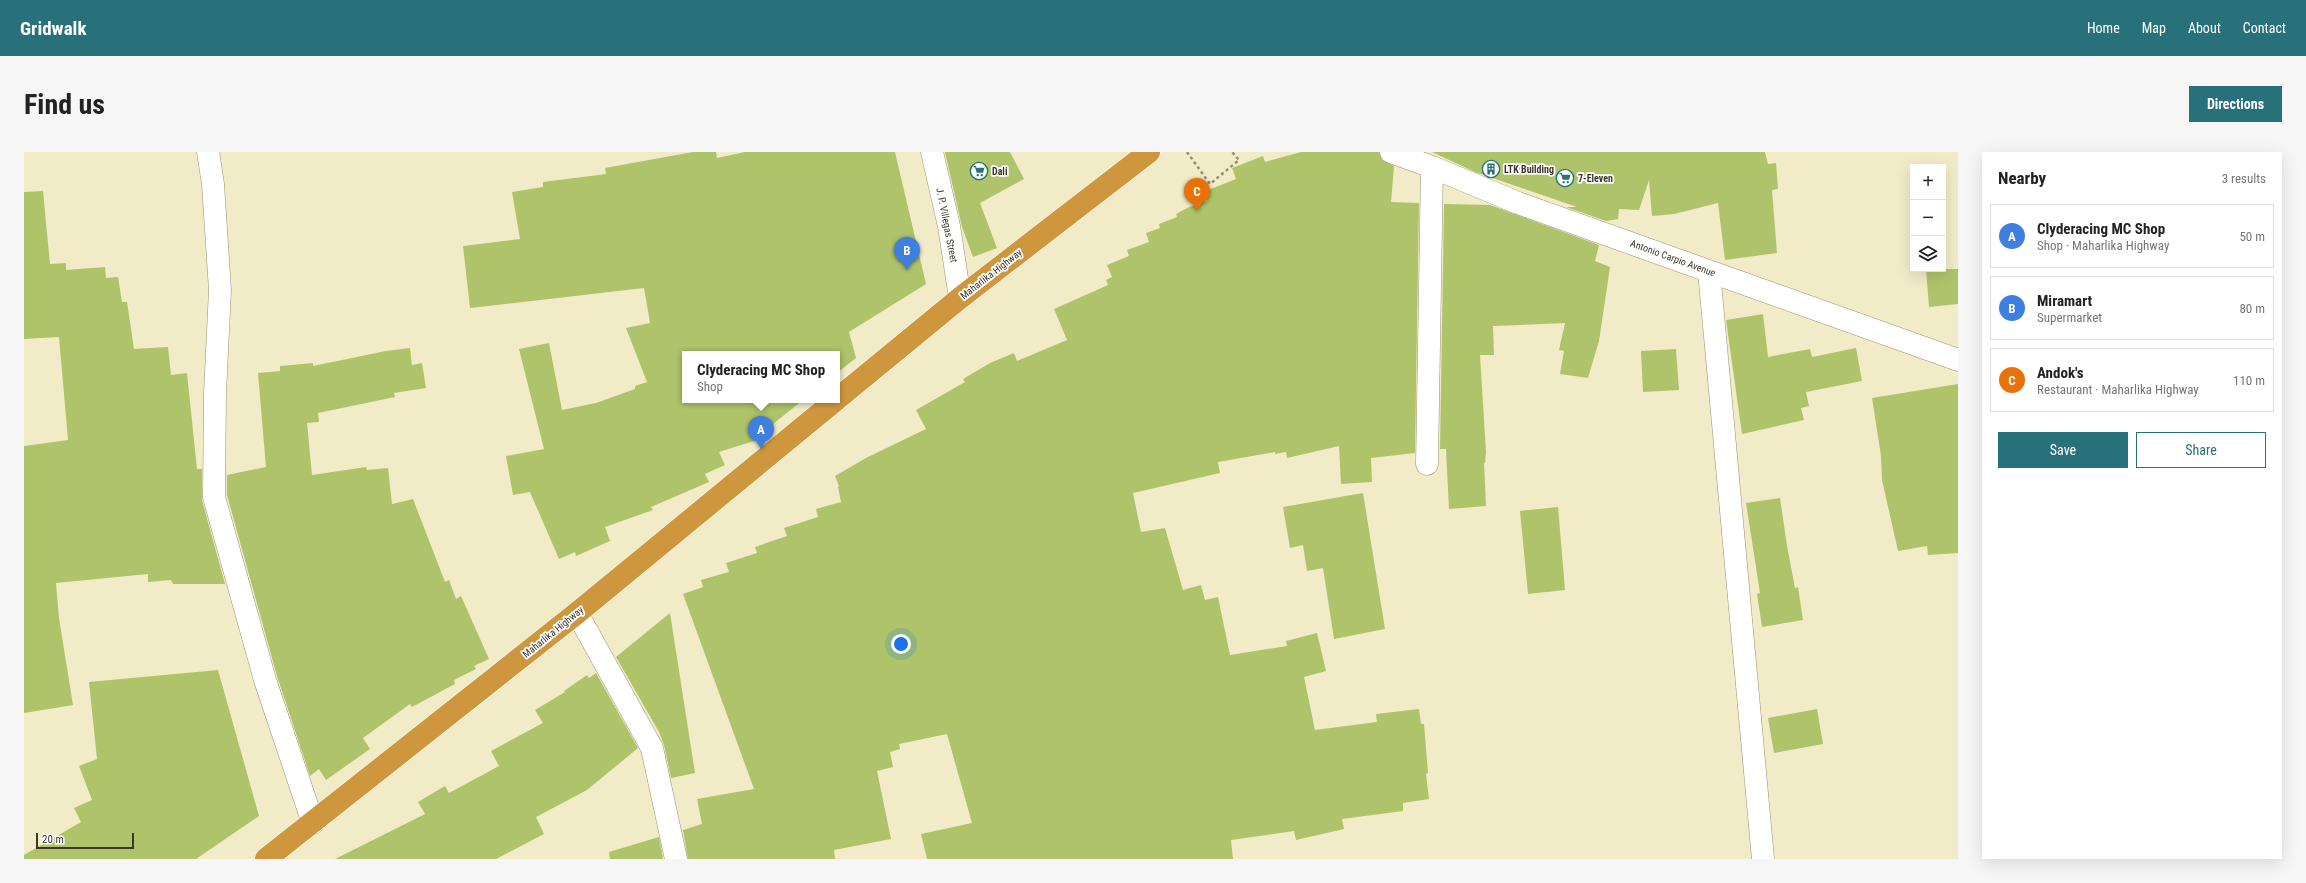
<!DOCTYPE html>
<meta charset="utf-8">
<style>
:root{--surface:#fff;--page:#f6f6f6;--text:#222;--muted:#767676;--line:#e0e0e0;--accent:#28717b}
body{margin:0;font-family:"Roboto Condensed",sans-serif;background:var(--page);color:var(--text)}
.controls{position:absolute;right:12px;top:12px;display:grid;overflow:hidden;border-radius:0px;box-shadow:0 4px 16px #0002}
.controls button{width:36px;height:36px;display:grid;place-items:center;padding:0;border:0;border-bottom:1px solid var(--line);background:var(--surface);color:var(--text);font:20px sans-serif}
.scale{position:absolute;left:12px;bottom:10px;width:98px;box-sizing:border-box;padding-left:4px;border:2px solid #3a372a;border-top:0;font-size:11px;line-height:14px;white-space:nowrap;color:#3a372a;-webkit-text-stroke:3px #fff;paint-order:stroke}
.you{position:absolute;left:877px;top:492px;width:14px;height:14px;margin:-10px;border:3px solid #fff;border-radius:50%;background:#1a73e8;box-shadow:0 0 0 6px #1a73e833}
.badge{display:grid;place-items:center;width:26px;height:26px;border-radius:50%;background:var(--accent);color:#fff;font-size:13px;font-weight:700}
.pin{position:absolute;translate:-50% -33px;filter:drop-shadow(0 1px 2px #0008)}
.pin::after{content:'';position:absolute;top:21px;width:14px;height:12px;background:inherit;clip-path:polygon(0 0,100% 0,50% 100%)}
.popup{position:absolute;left:658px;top:199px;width:158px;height:52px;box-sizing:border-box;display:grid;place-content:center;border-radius:0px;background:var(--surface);filter:drop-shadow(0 1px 3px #0005);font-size:13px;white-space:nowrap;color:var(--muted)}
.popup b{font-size:15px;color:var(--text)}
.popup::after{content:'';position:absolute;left:50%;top:100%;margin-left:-8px;border:8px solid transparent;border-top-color:var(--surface)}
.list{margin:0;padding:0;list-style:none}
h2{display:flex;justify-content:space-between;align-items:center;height:52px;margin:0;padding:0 16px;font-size:17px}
h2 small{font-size:13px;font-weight:400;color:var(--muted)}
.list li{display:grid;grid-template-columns:26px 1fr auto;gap:12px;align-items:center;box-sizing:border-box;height:64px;margin:0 8px 8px;padding:0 8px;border:1px solid var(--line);border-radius:0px}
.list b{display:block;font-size:15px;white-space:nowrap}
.list p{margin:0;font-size:13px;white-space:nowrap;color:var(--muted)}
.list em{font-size:13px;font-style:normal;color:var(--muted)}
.actions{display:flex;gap:8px;padding:12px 16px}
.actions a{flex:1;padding:9px 0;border:1px solid var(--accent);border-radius:0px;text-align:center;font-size:14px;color:var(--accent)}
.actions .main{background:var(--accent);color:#fff}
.icon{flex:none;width:22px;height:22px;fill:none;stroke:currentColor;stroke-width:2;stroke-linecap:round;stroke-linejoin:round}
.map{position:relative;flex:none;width:1934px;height:707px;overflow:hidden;border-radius:0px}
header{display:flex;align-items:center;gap:24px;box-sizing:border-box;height:56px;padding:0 20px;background:var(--accent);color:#fff}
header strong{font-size:19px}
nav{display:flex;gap:22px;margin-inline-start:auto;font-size:14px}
.intro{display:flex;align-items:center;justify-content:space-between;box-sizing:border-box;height:96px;padding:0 24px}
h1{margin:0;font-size:28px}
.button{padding:10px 18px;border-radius:0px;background:var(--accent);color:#fff;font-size:14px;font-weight:700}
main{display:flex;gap:24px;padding:0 24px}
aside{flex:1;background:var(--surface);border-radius:0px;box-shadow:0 4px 16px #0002}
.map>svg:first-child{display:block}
.building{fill:#aec36a}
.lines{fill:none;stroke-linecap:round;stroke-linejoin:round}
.minor-casing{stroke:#989272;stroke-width:23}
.highway-casing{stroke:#fff;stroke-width:23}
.path{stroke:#938e76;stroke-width:2.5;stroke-dasharray:3 3;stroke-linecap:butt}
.minor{stroke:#fff;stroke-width:22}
.highway{stroke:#cf973d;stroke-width:22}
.labels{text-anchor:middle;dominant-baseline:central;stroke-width:3.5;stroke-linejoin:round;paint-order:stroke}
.poi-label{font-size:10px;font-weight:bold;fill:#3a372a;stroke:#fff;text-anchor:start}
.street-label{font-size:10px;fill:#3a372a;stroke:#fff}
</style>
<header>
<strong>Gridwalk</strong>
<nav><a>Home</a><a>Map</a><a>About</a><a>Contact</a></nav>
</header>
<div class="intro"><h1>Find us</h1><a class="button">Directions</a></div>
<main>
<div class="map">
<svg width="1934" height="707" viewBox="0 0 1934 707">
<rect width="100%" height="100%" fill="#f2ebc8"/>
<!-- building -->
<path class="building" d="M669,0H692L693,6L721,0H871L902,132L825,180L832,206L813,221V202H661V248H779L749,272L731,278L733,288L695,300L701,313L681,322L685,330L627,355L629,358L581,375L586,389L552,404L551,400L535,407L506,340L489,343L482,304L520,297L495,197L525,191L538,258L572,251L611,237V234L623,230L602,176L626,171L620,136L446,156L439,94L496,87L488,40L519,35V30L582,22L581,16Z
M921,0H986L1000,27L956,51L973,96L949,105L938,75Z
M1277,0H1355L1358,8L1370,14L1367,50L1395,51L1391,301L1347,306L1348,330L1317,332L1315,294L1263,306L1262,300L1251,302V300L1194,310L1196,321L1109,341L1117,380L1141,376L1159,438L1177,433L1181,448L1194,445L1206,503L1263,494L1262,489L1293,481L1302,519L1280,525L1291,578L1353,570L1352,562L1395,557L1397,572H1400L1404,621L1402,622L1405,647L1379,651V659L1318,667L1320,677L1272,688L1270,679L1207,688L1209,707H903L897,682L948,671L923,582L875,592L876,597L866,600L869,615L853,619L867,687L810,698L811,707H664L659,678L678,672L673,647L730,637L659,442L679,435L677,428L705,420L702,411L733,401L731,395L763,384L760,376L794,365L792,357L817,350L814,335L815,334L811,324L842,306L902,277L892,258L941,230L939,227L966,211L990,201L993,209L1043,188L1030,157L1084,133L1082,128L1088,125L1083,113L1105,104L1103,98L1125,90L1122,81L1136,76L1135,72L1153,65L1152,62L1165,55L1183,49L1179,40L1212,27L1208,16L1239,4L1241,10Z
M1408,0H1741L1744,12L1752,11L1754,37L1748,38L1753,101L1701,108L1694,51L1650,62L1628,64L1625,28L1615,58L1595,57L1594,67L1582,69L1542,55H1553L1451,20Z
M19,39L26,112L42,111V118L81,115L82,126L94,125L98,150H103L110,197L144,195L147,223L163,221L173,317H178V348L201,432H149L147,428L124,430V422L32,431L35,466L49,553L0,561V294L44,288L35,185L0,187V40Z
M1420,52L1466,53L1575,93L1571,109L1586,115L1575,189L1564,226L1536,222L1540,199L1535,198L1541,171L1469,174L1470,203H1456L1462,300L1461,311H1460L1462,354L1425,357L1422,297H1416Z
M1902,117H1934V152L1905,155Z
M1739,162L1744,205L1786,197L1788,205L1832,196L1838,229L1782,240L1785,254L1777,256L1780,268L1718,282L1702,168Z
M386,196L388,213L398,211L402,236L370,241L371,245L294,261L295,270L283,271L288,323L342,315L343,318L364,316L368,352L389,347L421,430L425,428L432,447L437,444L465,507L450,514L452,517L430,528L431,532L388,555L386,552L339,586L346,597L302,628L295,617L286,624L253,524L203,343V323L242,315L234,221L256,219V214L289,211V214L362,199Z
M1652,197L1655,238L1619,240L1617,199Z
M1934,232V401L1904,403L1903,394L1874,399L1858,328L1857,304L1848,246Z
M1339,341L1361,477L1310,487L1299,416L1283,419L1279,393L1266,396L1259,355Z
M1756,346L1763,394L1771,436L1774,435L1779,468L1738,475L1733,442L1736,441L1722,351Z
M1534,355L1541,438L1504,442L1496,359Z
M646,461L671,621L647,626L640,593L635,580L592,505Z
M194,518L235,664L172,707H0V703L57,670L50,656L68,648L55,614L73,607L65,530Z
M572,521L614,596L563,638L512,665L520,682L472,707H311L401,662L394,650L421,634L425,641L475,614L467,599L519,571L511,558L541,540L540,539L563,523L565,526Z
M1793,557L1799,592L1750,601L1744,566Z
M635,685L639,707H586L585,700Z"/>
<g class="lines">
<defs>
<path id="minor" d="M184,0L189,32L196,138L191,241L190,345L241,528L289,671
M908,0L925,74L936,146
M1367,0L1408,15L1494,51L1934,208
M1685,119L1739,707
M1403,312L1408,15
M553,461L628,596L652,707"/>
<path id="highway" d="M813,247L936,146L1125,0
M242,707L553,461L812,248"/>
</defs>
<!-- minor casing -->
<use href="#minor" class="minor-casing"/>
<!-- highway casing -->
<use href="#highway" class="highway-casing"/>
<!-- path -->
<path class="path" d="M1163,0L1186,32L1215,8L1208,0"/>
<!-- minor -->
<use href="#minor" class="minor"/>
<!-- highway -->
<use href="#highway" class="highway"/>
</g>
<!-- icons -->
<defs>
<symbol id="building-ring" viewBox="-11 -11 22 22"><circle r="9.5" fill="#fff" stroke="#28717b" stroke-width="1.5"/><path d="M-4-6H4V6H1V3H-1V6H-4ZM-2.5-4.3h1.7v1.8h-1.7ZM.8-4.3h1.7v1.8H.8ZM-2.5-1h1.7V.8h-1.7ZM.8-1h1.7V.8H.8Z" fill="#28717b"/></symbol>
<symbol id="supermarket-ring" viewBox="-11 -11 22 22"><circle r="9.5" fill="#fff" stroke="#28717b" stroke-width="1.5"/><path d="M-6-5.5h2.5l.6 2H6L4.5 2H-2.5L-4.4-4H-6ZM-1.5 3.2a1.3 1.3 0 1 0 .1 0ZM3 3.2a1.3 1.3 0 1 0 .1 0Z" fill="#28717b"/></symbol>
</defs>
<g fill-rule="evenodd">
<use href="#building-ring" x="1457" y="7" width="20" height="20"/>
<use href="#supermarket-ring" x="945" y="9" width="20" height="20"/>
<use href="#supermarket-ring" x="1531" y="16" width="20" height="20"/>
</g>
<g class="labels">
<!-- poi labels -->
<g class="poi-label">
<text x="1480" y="17">LTK Building</text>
<text x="968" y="19">Dali</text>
<text x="1554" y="26">7-Eleven</text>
</g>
<!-- street labels -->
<g class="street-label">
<text transform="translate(923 73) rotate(79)">J. P. Villegas Street</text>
<text transform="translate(1649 106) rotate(20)">Antonio Carpio Avenue</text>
<text transform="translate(967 122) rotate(-38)">Maharlika Highway</text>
<text transform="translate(529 480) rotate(-39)">Maharlika Highway</text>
</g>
</g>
</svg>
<div class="controls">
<button>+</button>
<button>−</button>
<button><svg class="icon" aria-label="layers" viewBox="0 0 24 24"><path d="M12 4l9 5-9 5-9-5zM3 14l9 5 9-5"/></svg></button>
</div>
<div class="scale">20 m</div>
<div class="you"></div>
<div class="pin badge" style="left:737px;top:297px;background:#3f7fe0">A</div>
<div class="popup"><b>Clyderacing MC Shop</b>Shop</div>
<div class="pin badge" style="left:883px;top:118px;background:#3f7fe0">B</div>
<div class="pin badge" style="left:1173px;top:59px;background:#e8710a">C</div>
</div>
<aside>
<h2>Nearby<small>3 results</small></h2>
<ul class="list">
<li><span class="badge" style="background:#3f7fe0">A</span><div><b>Clyderacing MC Shop</b><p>Shop · Maharlika Highway</p></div><em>50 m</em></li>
<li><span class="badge" style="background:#3f7fe0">B</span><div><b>Miramart</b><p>Supermarket</p></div><em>80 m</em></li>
<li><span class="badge" style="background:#e8710a">C</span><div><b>Andok's</b><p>Restaurant · Maharlika Highway</p></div><em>110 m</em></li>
</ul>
<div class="actions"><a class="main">Save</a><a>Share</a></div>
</aside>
</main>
